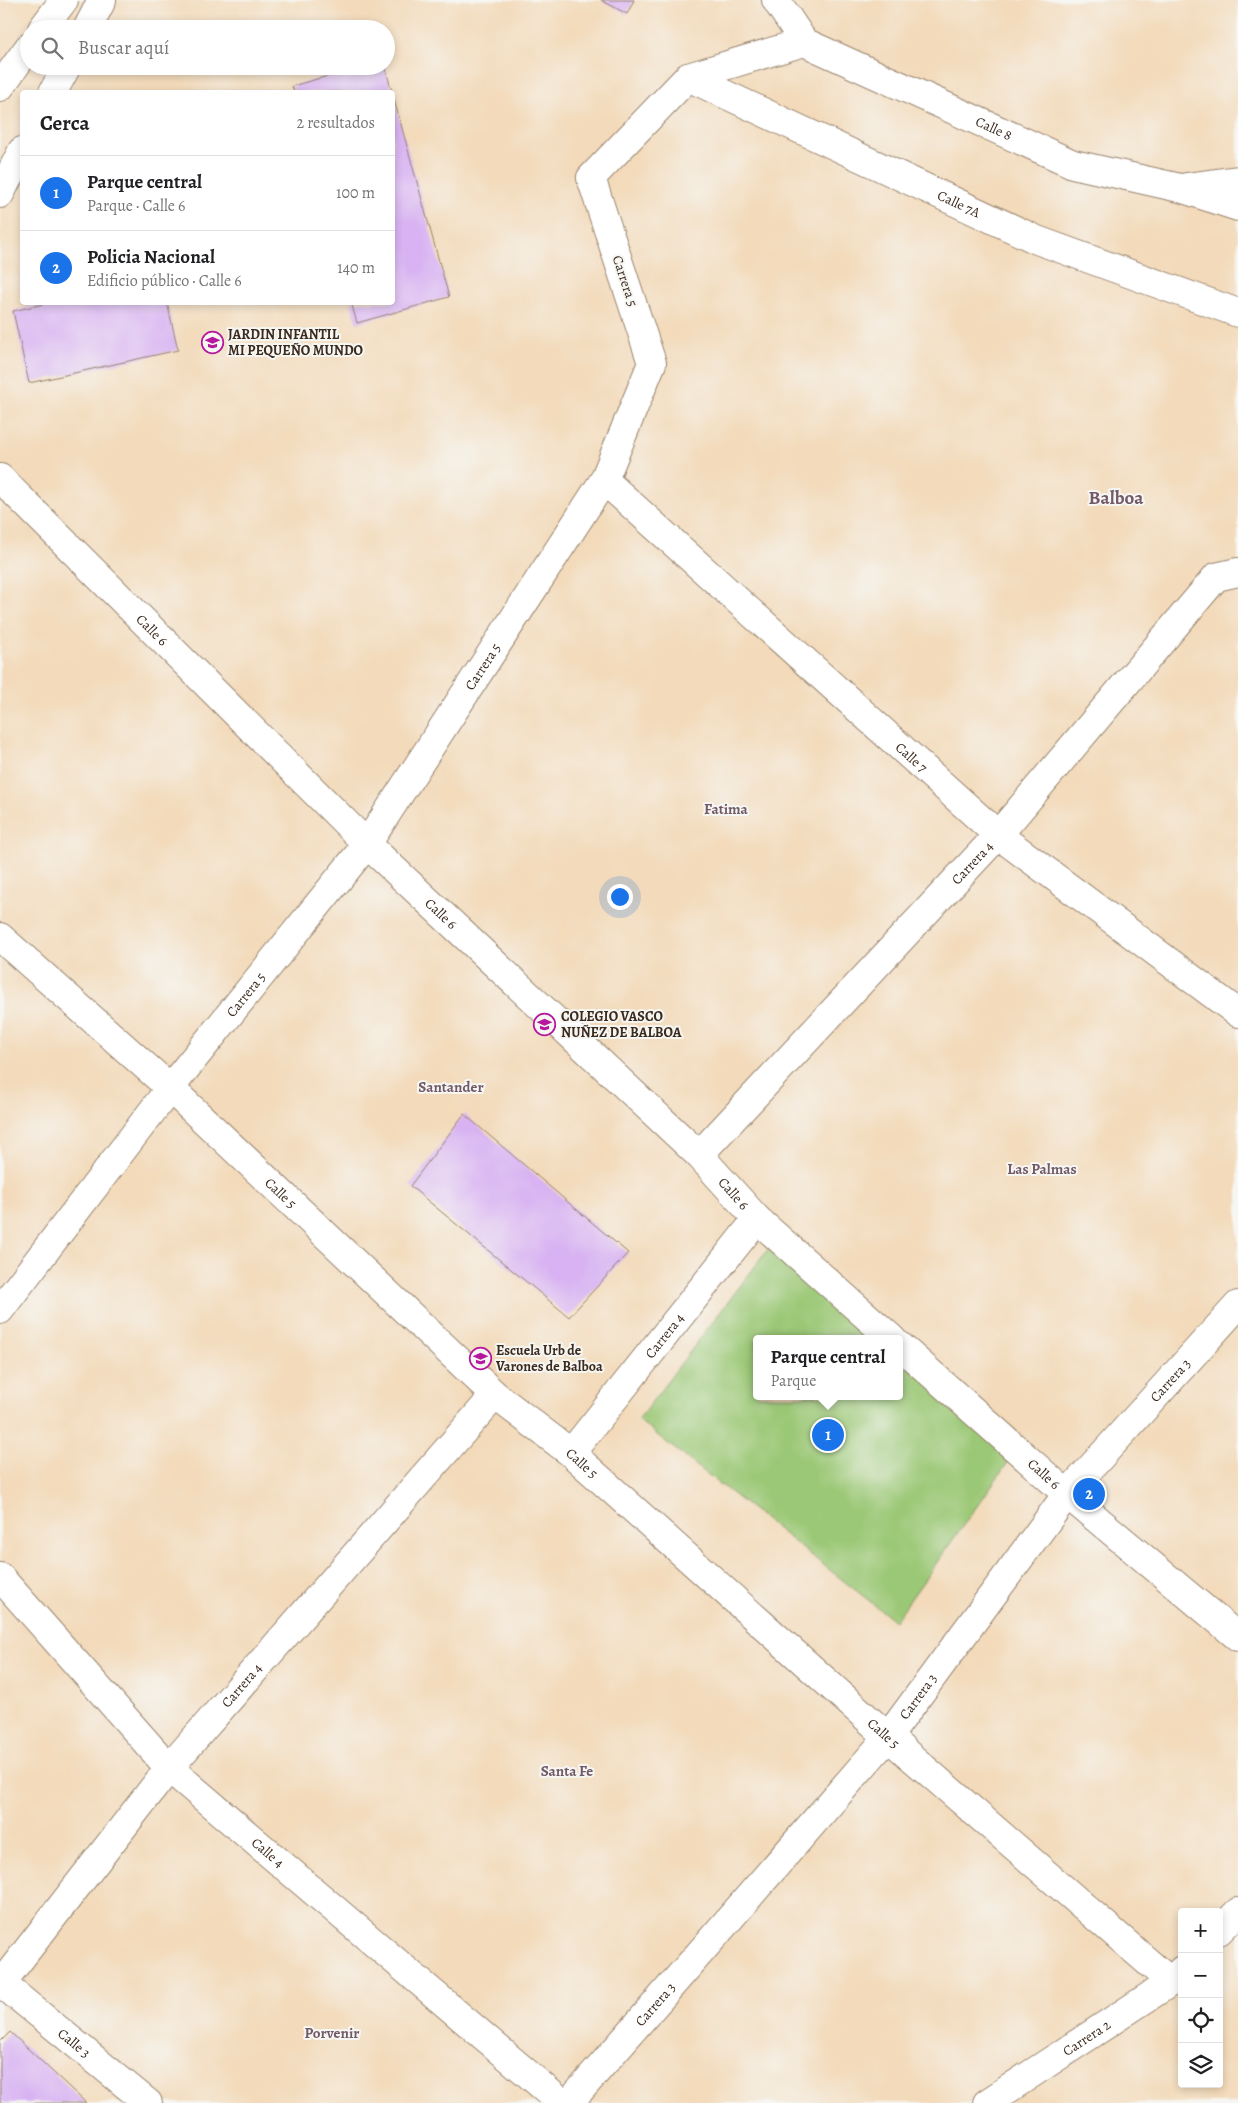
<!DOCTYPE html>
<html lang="es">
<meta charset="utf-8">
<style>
:root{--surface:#fff;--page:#f6f6f6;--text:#202124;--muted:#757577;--line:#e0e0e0;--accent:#1a73e8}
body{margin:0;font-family:Alegreya,serif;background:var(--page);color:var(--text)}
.controls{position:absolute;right:15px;bottom:15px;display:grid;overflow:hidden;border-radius:5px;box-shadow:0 2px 8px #0003}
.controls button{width:45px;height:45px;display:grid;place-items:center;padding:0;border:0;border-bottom:1px solid var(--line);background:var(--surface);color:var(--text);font:25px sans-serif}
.you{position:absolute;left:619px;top:896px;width:18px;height:18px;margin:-12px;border:4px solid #fff;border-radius:50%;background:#1a73e8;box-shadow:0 0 0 8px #1a73e833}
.badge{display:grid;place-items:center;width:32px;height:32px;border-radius:50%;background:var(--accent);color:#fff;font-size:16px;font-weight:700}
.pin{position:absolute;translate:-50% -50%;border:2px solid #fff;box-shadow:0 1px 5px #0006}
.popup{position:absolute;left:753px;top:1335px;width:150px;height:65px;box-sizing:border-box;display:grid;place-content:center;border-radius:5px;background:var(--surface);filter:drop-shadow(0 1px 4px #0005);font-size:16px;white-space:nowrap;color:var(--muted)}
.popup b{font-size:19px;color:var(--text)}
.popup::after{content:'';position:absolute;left:50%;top:100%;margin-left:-10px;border:10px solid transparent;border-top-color:var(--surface)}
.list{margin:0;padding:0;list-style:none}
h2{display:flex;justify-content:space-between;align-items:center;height:65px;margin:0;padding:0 20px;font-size:21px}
h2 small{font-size:16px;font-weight:400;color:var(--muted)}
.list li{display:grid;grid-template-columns:32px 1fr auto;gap:15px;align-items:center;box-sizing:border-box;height:75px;padding:0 20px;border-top:1px solid var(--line)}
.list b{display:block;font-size:19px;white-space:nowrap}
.list p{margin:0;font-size:16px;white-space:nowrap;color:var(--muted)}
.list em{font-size:16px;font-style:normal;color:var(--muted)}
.icon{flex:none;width:28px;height:28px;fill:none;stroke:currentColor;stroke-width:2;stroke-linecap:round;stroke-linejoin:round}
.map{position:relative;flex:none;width:1238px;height:2103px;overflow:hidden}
.search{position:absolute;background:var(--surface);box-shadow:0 2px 8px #0003;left:20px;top:20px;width:375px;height:55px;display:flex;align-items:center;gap:12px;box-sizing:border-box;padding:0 18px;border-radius:28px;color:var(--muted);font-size:19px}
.panel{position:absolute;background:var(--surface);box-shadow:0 2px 8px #0003;left:20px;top:90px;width:375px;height:215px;border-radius:5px}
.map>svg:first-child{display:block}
.green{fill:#9bc876;stroke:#6b794a}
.building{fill:#d8b2f2}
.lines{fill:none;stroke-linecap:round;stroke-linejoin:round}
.minor-casing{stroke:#97826c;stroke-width:30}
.minor{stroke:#fff;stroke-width:28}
.labels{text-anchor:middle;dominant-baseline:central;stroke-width:4;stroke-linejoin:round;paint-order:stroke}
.street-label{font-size:14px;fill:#3b2a1e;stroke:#f6f6f2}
.poi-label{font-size:14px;font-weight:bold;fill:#3b2a1e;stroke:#f6f6f2;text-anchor:start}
.neighbourhood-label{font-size:15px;font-weight:bold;fill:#725a68;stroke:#f6f6f2}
.district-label{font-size:19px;font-weight:bold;fill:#725a68;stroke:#f6f6f2}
</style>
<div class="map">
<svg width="1238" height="2103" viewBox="0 0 1238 2103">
<rect width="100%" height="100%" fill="#f6f6f2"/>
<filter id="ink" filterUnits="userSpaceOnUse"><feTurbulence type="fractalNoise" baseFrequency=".02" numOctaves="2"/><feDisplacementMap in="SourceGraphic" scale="10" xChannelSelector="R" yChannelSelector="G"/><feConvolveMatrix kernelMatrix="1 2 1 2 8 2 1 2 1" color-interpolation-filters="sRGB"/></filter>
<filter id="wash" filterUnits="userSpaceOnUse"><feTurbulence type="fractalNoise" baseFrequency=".0096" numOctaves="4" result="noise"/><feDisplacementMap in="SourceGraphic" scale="20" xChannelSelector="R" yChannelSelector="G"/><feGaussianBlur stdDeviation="1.12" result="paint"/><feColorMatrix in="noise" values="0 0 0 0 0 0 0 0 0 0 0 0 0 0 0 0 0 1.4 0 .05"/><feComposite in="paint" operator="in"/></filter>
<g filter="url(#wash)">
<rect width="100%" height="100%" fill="#f3daba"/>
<!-- green -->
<path class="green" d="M772,1244L884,1339H757V1396H899V1352L1017,1450L895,1621L638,1420Z"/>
<g id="blocks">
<!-- building -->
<path class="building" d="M601,0H634L627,14Z
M364,66H385L392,92H294L292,86Z
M393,96L449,297L357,323L351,302H392Z
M52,302H167L178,350L29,383L13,311Z
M464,1114L628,1253L569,1317L410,1186Z
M10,2032L86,2103H0V2042Z"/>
</g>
</g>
<g filter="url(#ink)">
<use href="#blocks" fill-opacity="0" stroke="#97826c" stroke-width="1"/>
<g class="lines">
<defs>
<g id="minor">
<path id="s1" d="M776,0L804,42L1073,164L1180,188L1238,207"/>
<path d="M42,29L64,0"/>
<path d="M87,29L102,0"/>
<path id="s2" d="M688,77L1037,240L1238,313"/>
<path d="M0,87L29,47"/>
<path d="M53,92L67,66"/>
<path d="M1186,187L1238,180"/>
<path d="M0,194L22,151"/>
<path id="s3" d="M0,478L367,844L699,1155L757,1219L892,1339"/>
<path id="s4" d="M604,480L998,835L1238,1013"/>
<path id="s5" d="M0,937L170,1088L495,1395L571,1453L888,1737L1171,1982"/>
<path id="s6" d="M699,1155L998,835L1216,577L1238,572"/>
<path id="s7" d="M0,1310L170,1088L367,844L604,480L652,363L591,178L688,77L804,42"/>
<path id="s8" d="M899,1345L1067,1494L1238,1637"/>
<path id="s9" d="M571,1453L757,1219"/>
<path id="s10" d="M0,1577L169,1768L562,2103"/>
<path d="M1219,1931L1238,1912"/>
<path id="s11" d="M0,1982L148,2103"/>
<path id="s12" d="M0,1985L169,1768L495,1395"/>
<path id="s13" d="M569,2103L888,1737L1067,1494L1238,1305"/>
<path id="s14" d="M987,2103L1171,1982L1182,1970"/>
</g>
</defs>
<!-- minor casing -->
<use href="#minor" class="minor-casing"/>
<!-- minor -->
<use href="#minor" class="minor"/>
</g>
</g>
<!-- icons -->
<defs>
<symbol id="school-ring" viewBox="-11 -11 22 22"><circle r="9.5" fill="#f6f6f2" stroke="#b5179e" stroke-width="1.5"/><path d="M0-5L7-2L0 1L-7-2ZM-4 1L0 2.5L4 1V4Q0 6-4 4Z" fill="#b5179e"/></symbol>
</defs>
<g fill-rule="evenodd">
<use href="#school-ring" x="200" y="330" width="25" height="25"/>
<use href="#school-ring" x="532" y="1012" width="25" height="25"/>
<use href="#school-ring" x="468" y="1346" width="25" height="25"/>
</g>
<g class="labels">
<!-- street labels -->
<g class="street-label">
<text stroke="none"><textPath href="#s1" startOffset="259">Calle 8</textPath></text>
<text stroke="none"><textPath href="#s2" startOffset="299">Calle 7A</textPath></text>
<text transform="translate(625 281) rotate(72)">Carrera 5</text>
<text stroke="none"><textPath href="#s3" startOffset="215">Calle 6</textPath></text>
<text stroke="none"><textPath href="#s7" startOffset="805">Carrera 5</textPath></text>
<text stroke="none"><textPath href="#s4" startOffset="414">Calle 7</textPath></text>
<text stroke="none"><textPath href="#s6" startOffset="400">Carrera 4</textPath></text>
<text stroke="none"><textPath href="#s3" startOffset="620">Calle 6</textPath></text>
<text stroke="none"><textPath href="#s7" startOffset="400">Carrera 5</textPath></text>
<text stroke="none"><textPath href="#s5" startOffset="380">Calle 5</textPath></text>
<text stroke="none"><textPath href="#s3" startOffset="1025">Calle 6</textPath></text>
<text stroke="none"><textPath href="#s9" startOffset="150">Carrera 4</textPath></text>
<text stroke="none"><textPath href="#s13" startOffset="941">Carrera 3</textPath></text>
<text stroke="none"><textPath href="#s5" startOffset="785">Calle 5</textPath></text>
<text stroke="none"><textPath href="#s8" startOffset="194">Calle 6</textPath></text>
<text stroke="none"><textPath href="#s12" startOffset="385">Carrera 4</textPath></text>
<text stroke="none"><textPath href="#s13" startOffset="536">Carrera 3</textPath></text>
<text stroke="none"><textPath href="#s5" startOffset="1190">Calle 5</textPath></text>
<text stroke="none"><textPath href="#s10" startOffset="385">Calle 4</textPath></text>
<text stroke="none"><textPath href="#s13" startOffset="131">Carrera 3</textPath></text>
<text stroke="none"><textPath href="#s14" startOffset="119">Carrera 2</textPath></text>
<text stroke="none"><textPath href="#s11" startOffset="96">Calle 3</textPath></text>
</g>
<!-- poi labels -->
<g class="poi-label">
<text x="228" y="334">JARDIN INFANTIL<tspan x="228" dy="16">MI PEQUEÑO MUNDO</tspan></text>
<text x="561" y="1016">COLEGIO VASCO<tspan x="561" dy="16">NUÑEZ DE BALBOA</tspan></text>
<text x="496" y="1350">Escuela Urb de<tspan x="496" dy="16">Varones de Balboa</tspan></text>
</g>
<!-- neighbourhood labels -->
<g class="neighbourhood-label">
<text x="726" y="809">Fatima</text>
<text x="451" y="1087">Santander</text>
<text x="1042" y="1169">Las Palmas</text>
<text x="567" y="1771">Santa Fe</text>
<text x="332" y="2033">Porvenir</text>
</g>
<!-- district labels -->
<g class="district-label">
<text x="1116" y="498">Balboa</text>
</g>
</g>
</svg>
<div class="controls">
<button>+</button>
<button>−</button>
<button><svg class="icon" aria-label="locate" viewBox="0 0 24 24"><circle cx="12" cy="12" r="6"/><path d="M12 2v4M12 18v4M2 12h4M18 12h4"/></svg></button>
<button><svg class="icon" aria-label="layers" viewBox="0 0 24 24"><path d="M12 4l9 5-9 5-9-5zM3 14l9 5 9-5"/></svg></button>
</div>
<div class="you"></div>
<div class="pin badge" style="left:828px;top:1435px">1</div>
<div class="popup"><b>Parque central</b>Parque</div>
<div class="pin badge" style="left:1089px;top:1494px">2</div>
<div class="search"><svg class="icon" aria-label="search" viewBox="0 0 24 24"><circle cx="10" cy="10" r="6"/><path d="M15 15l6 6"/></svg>Buscar aquí</div>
<section class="panel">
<h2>Cerca<small>2 resultados</small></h2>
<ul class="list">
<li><span class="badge">1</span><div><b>Parque central</b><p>Parque · Calle 6</p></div><em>100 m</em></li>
<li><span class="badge">2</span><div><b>Policia Nacional</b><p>Edificio público · Calle 6</p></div><em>140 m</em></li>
</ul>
</section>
</div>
